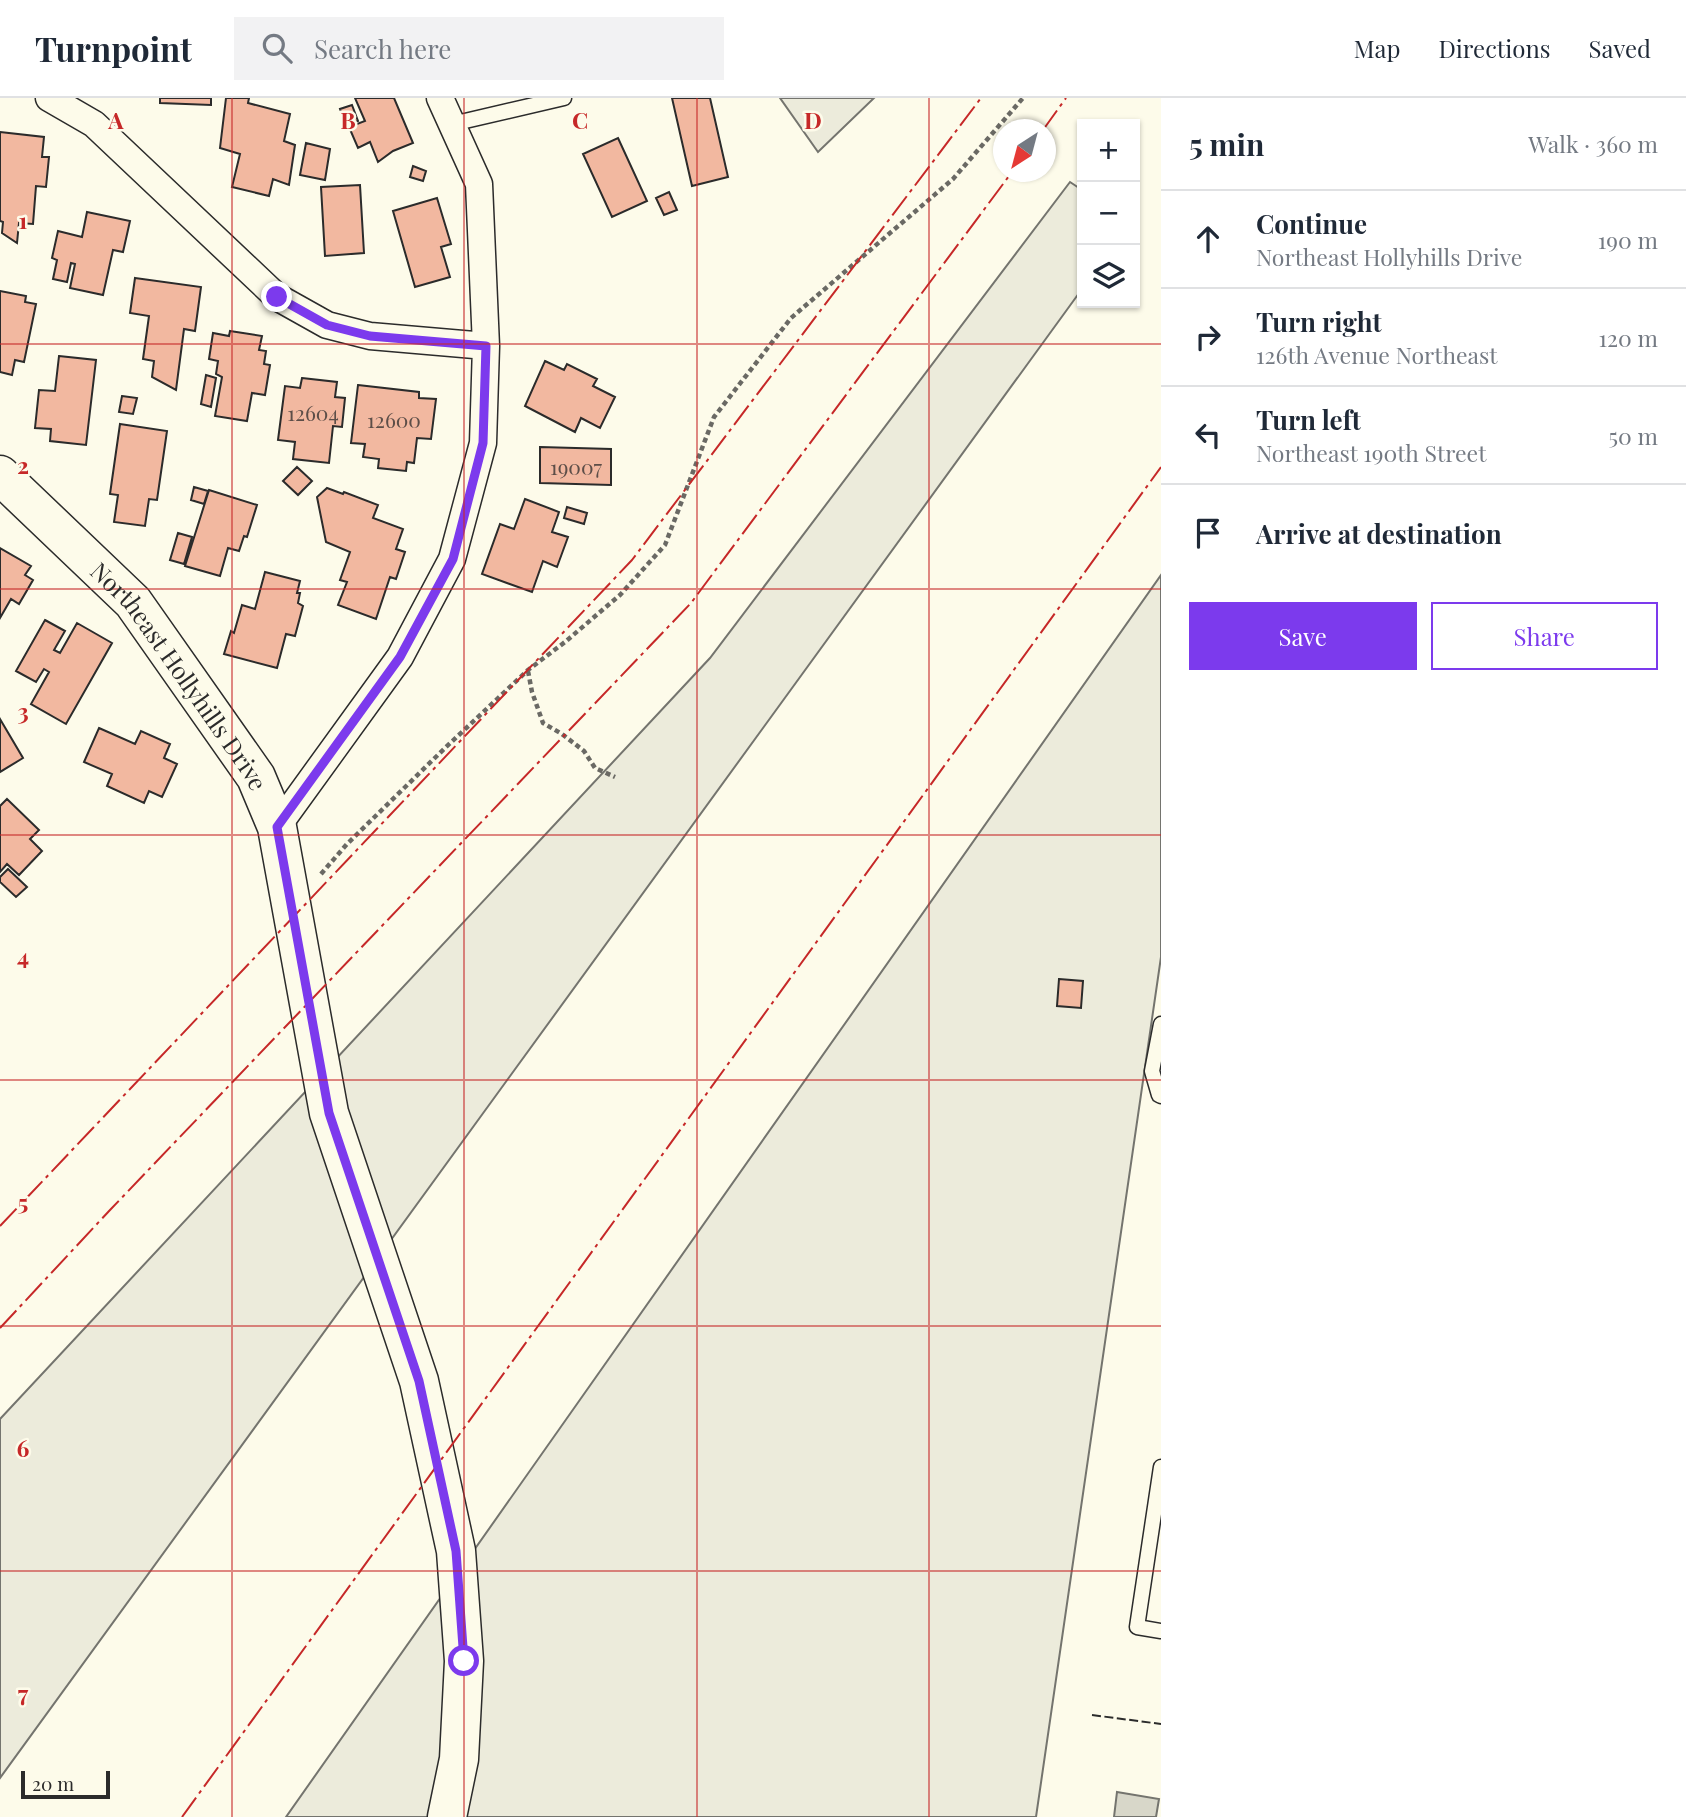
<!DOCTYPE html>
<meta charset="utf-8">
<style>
:root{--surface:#fff;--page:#f2f2f3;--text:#1f2937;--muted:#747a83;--line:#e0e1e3;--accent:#7c3aed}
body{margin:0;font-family:"Playfair Display",serif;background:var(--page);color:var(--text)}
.controls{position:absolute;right:21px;top:21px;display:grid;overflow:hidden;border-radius:0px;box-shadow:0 2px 5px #0004}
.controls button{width:63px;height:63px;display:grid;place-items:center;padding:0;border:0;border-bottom:2px solid var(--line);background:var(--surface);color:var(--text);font:35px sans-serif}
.compass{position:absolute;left:993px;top:21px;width:63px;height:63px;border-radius:50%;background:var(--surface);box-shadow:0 2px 5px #0004;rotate:216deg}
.scale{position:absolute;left:21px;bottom:18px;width:89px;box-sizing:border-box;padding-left:7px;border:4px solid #2b2b2b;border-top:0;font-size:19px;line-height:24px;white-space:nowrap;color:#2b2b2b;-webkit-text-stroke:5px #fdfbea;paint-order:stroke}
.stop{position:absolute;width:21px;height:21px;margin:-16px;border:5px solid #7c3aed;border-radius:50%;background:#fff}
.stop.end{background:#7c3aed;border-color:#fff;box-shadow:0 2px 7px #0008}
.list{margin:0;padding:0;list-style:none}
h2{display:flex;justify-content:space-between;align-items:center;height:91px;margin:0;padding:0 28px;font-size:30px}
h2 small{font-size:23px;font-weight:400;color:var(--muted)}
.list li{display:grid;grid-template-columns:46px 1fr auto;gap:21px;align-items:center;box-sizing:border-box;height:98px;padding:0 28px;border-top:2px solid var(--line)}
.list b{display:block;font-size:26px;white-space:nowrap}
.list p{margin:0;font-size:23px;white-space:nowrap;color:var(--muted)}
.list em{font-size:23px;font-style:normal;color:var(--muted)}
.actions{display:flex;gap:14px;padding:21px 28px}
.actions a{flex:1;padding:16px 0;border:2px solid var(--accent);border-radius:0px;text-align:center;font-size:24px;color:var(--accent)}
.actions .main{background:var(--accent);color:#fff}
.icon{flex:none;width:38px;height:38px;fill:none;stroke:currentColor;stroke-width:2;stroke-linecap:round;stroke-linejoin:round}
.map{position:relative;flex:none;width:1161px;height:1719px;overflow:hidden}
header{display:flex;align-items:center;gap:42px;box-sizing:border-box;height:98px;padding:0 35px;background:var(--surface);border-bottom:2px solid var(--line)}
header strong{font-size:33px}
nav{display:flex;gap:38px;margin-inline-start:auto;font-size:24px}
.search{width:490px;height:63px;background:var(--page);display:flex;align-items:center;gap:18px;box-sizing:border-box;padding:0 24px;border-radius:0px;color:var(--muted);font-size:26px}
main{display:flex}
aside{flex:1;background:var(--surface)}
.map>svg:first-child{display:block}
.green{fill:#ecebdb;stroke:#74746e;stroke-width:2}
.water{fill:#d8d7c9;stroke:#74746e;stroke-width:2}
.building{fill:#f2b8a0;stroke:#2b2b2b;stroke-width:2}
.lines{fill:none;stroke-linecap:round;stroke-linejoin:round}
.service-casing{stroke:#2b2b2b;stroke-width:17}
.minor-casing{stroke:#2b2b2b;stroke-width:29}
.secondary-casing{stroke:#2b2b2b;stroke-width:41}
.path{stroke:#6a6964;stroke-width:4.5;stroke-dasharray:5 3.5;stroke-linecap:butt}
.service{stroke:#fdfbea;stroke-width:14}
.minor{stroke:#fdfbea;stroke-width:26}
.secondary{stroke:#fdfbea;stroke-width:38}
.fence{stroke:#2b2b2b;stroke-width:2;stroke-dasharray:9 3.5;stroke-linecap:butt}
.power{stroke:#c62828;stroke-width:2;stroke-dasharray:24 5 3.5 5;stroke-linecap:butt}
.route{stroke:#7c3aed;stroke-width:9}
.grid{fill:none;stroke:#c62828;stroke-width:2;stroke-opacity:0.55}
.labels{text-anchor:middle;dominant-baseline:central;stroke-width:5;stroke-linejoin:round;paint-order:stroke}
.number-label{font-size:21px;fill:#5d4e48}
.street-label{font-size:24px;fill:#2b2b2b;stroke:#fdfbea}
.grid-label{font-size:23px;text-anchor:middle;font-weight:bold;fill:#c62828;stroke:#fdfbea;stroke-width:5;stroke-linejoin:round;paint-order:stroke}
</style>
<header>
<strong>Turnpoint</strong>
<div class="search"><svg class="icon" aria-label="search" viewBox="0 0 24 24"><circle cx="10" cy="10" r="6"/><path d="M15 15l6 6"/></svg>Search here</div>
<nav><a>Map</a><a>Directions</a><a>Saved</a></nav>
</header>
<main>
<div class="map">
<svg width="1161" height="1719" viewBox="0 0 1161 1719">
<rect width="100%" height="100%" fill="#fdfbea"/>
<!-- green -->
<path class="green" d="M780,0H874L818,54Z
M1070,84L1082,92V191L0,1680V1321L710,560Z
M1161,477V859L1036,1719H286Z"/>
<!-- water -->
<path class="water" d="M1117,1694L1159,1701L1156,1719H1114Z"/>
<!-- building -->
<path class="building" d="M160,0H211V7L160,5Z
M226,0H249L248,5L290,16L284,43L295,47L289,87L273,81L269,98L232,89L240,56L220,50Z
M355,0H394L413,45L393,53L378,64L370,44L358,50L349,29L365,23Z
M672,0H710L728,79L692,88Z
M352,7L358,23L346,28L340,11Z
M0,34L44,39L42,59H49L46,89L36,88L33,126L19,125L17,145L2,135L3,124L0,123Z
M618,40L647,103L612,119L583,56Z
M306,45L330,51L325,82L300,77Z
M413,68L426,73L423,83L410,79Z
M360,87L364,155L325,158L321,89Z
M669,94L677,112L664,117L656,100Z
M437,100L451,146L441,149L450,179L415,189L393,113Z
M87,114L130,123L123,154L113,152L103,197L70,190L75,166L71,165L67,184L53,181L57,162L52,160L58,133L82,139Z
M135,180L201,189L195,233L184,231L176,292L152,279L154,263L143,261L149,218L130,215Z
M0,193L26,198L25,204L36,206L24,264L15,262L12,277L0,274Z
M230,233L262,238L259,252L266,253L264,266L270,267L265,297L252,295L247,323L215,318L222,279L216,276L218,263L209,261L213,235L229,238Z
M59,258L96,262L86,347L50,343L51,331L35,330L39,292L55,293Z
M545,263L564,272L567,266L597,281L593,288L615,299L600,330L581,320L575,334L525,308Z
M206,277L216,280L211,309L201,306Z
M302,280L337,284L335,299L345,300L342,329L333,328L329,365L293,361L295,344L278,342L285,288L300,290Z
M358,287L419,294V300L436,301L431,341L417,340L414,365L407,364L406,373L378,370L379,361L363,359L365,346L351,345Z
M122,298L137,300L133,316L119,314Z
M120,326L167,333L157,402L149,401L145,428L114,424L118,397L110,396Z
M540,349L611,351V387L540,385Z
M297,369L312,383L298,397L283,383Z
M194,389L208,393L204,406L191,402Z
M327,390L343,396L344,394L378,407L373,420L403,431L396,451L405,454L396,481L390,479L376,521L338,507L347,484L340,482L350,454L326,444L317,399Z
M209,392L257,407L247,439L244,438L239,453L228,450L220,478L185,468Z
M525,401L559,414L552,434L568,439L557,469L543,463L532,494L482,476L500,426L514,431Z
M567,409L587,415L584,426L564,420Z
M178,435L192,439L184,466L170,462Z
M0,450L31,468L25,477L33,482L19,506L11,501L0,520Z
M265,474L300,483L297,495H300L298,505L303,508L295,538L286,536L277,570L224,556L231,533L234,535L242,507L255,511Z
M45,522L65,533L54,552L60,555L77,525L112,545L66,626L31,606L49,574L44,571L36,584L16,573Z
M0,621L23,660L0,674Z
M99,630L135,646L141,633L170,646L164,660L177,666L162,699L149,693L144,705L107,688L112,676L84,664Z
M7,701L39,732L30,741L42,753L19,777L7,766L0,774V708Z
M8,771L27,789L16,799L0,784V779Z
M1059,881L1083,883L1081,910L1057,908Z"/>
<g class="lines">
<defs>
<path id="service" d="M452,26L564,0
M1161,926L1152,973L1159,997L1161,998
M1161,1369L1137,1529L1161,1533"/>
<path id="minor" d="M49,0L94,26L277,199L327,227L370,238L486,248
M277,729L400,559L452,461L483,345L486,248L479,86L440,0"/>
<g id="secondary">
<path id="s1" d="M0,377L133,504L256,679L277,729L329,1015L419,1283L456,1453L464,1563L459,1661L447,1719"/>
</g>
</defs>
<!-- service casing -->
<use href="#service" class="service-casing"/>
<!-- minor casing -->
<use href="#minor" class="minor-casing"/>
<!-- secondary casing -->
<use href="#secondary" class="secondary-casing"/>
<!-- path -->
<path class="path" d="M528,573L532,594L543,625L562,636L584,653L595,670L615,679
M321,776L347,746L445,650L528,572L565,544L620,497L665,447L714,319L791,220L953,81L1023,0"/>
<!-- service -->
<use href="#service" class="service"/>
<!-- minor -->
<use href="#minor" class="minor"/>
<!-- secondary -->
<use href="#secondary" class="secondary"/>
<!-- fence -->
<path class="fence" d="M1092,1617L1161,1626"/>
<!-- power -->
<path class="power" d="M1043,32L1066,0
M0,1128L632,462L981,0
M0,1230L110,1112L691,505L1012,74
M182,1719L1161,369"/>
</g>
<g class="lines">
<!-- route -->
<path class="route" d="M277,199L327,227L370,238L486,248L483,345L453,461L400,559L277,729L329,1015L419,1283L456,1453L464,1563"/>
</g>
<!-- grid -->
<path class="grid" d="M232,0V1719M464,0V1719M697,0V1719M929,0V1719M0,246H1161M0,491H1161M0,737H1161M0,982H1161M0,1228H1161M0,1473H1161"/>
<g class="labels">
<!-- number labels -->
<g class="number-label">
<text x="313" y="314">12604</text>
<text x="394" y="321">12600</text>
<text x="576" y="368">19007</text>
</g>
<!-- street labels -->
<g class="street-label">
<text stroke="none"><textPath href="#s1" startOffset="271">Northeast Hollyhills Drive</textPath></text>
</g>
</g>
<g class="grid-label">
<text x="116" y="31">A</text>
<text x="348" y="31">B</text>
<text x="580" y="31">C</text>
<text x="813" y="31">D</text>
<text x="23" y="131">1</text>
<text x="23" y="376">2</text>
<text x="23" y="622">3</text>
<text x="23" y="867">4</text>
<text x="23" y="1113">5</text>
<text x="23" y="1359">6</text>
<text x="23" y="1604">7</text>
</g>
</svg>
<div class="controls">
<button>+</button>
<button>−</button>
<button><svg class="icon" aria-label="layers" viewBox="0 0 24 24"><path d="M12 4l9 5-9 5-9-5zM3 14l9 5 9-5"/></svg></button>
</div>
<svg class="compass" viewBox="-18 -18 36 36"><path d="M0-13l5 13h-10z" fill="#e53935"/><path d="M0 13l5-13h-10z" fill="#747a83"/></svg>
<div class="scale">20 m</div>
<div class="stop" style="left:464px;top:1563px"></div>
<div class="stop end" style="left:277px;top:199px"></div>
</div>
<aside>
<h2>5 min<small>Walk · 360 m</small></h2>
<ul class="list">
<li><svg class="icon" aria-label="ahead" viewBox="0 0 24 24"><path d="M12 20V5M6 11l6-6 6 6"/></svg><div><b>Continue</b><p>Northeast Hollyhills Drive</p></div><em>190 m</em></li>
<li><svg class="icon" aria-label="right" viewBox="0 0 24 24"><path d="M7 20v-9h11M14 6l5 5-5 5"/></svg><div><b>Turn right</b><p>126th Avenue Northeast</p></div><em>120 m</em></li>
<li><svg class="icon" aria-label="left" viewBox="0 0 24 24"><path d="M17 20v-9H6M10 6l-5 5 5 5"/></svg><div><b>Turn left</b><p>Northeast 190th Street</p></div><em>50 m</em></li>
<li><svg class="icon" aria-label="arrive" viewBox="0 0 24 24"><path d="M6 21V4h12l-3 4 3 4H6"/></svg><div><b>Arrive at destination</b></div></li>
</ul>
<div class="actions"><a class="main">Save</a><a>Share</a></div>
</aside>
</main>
